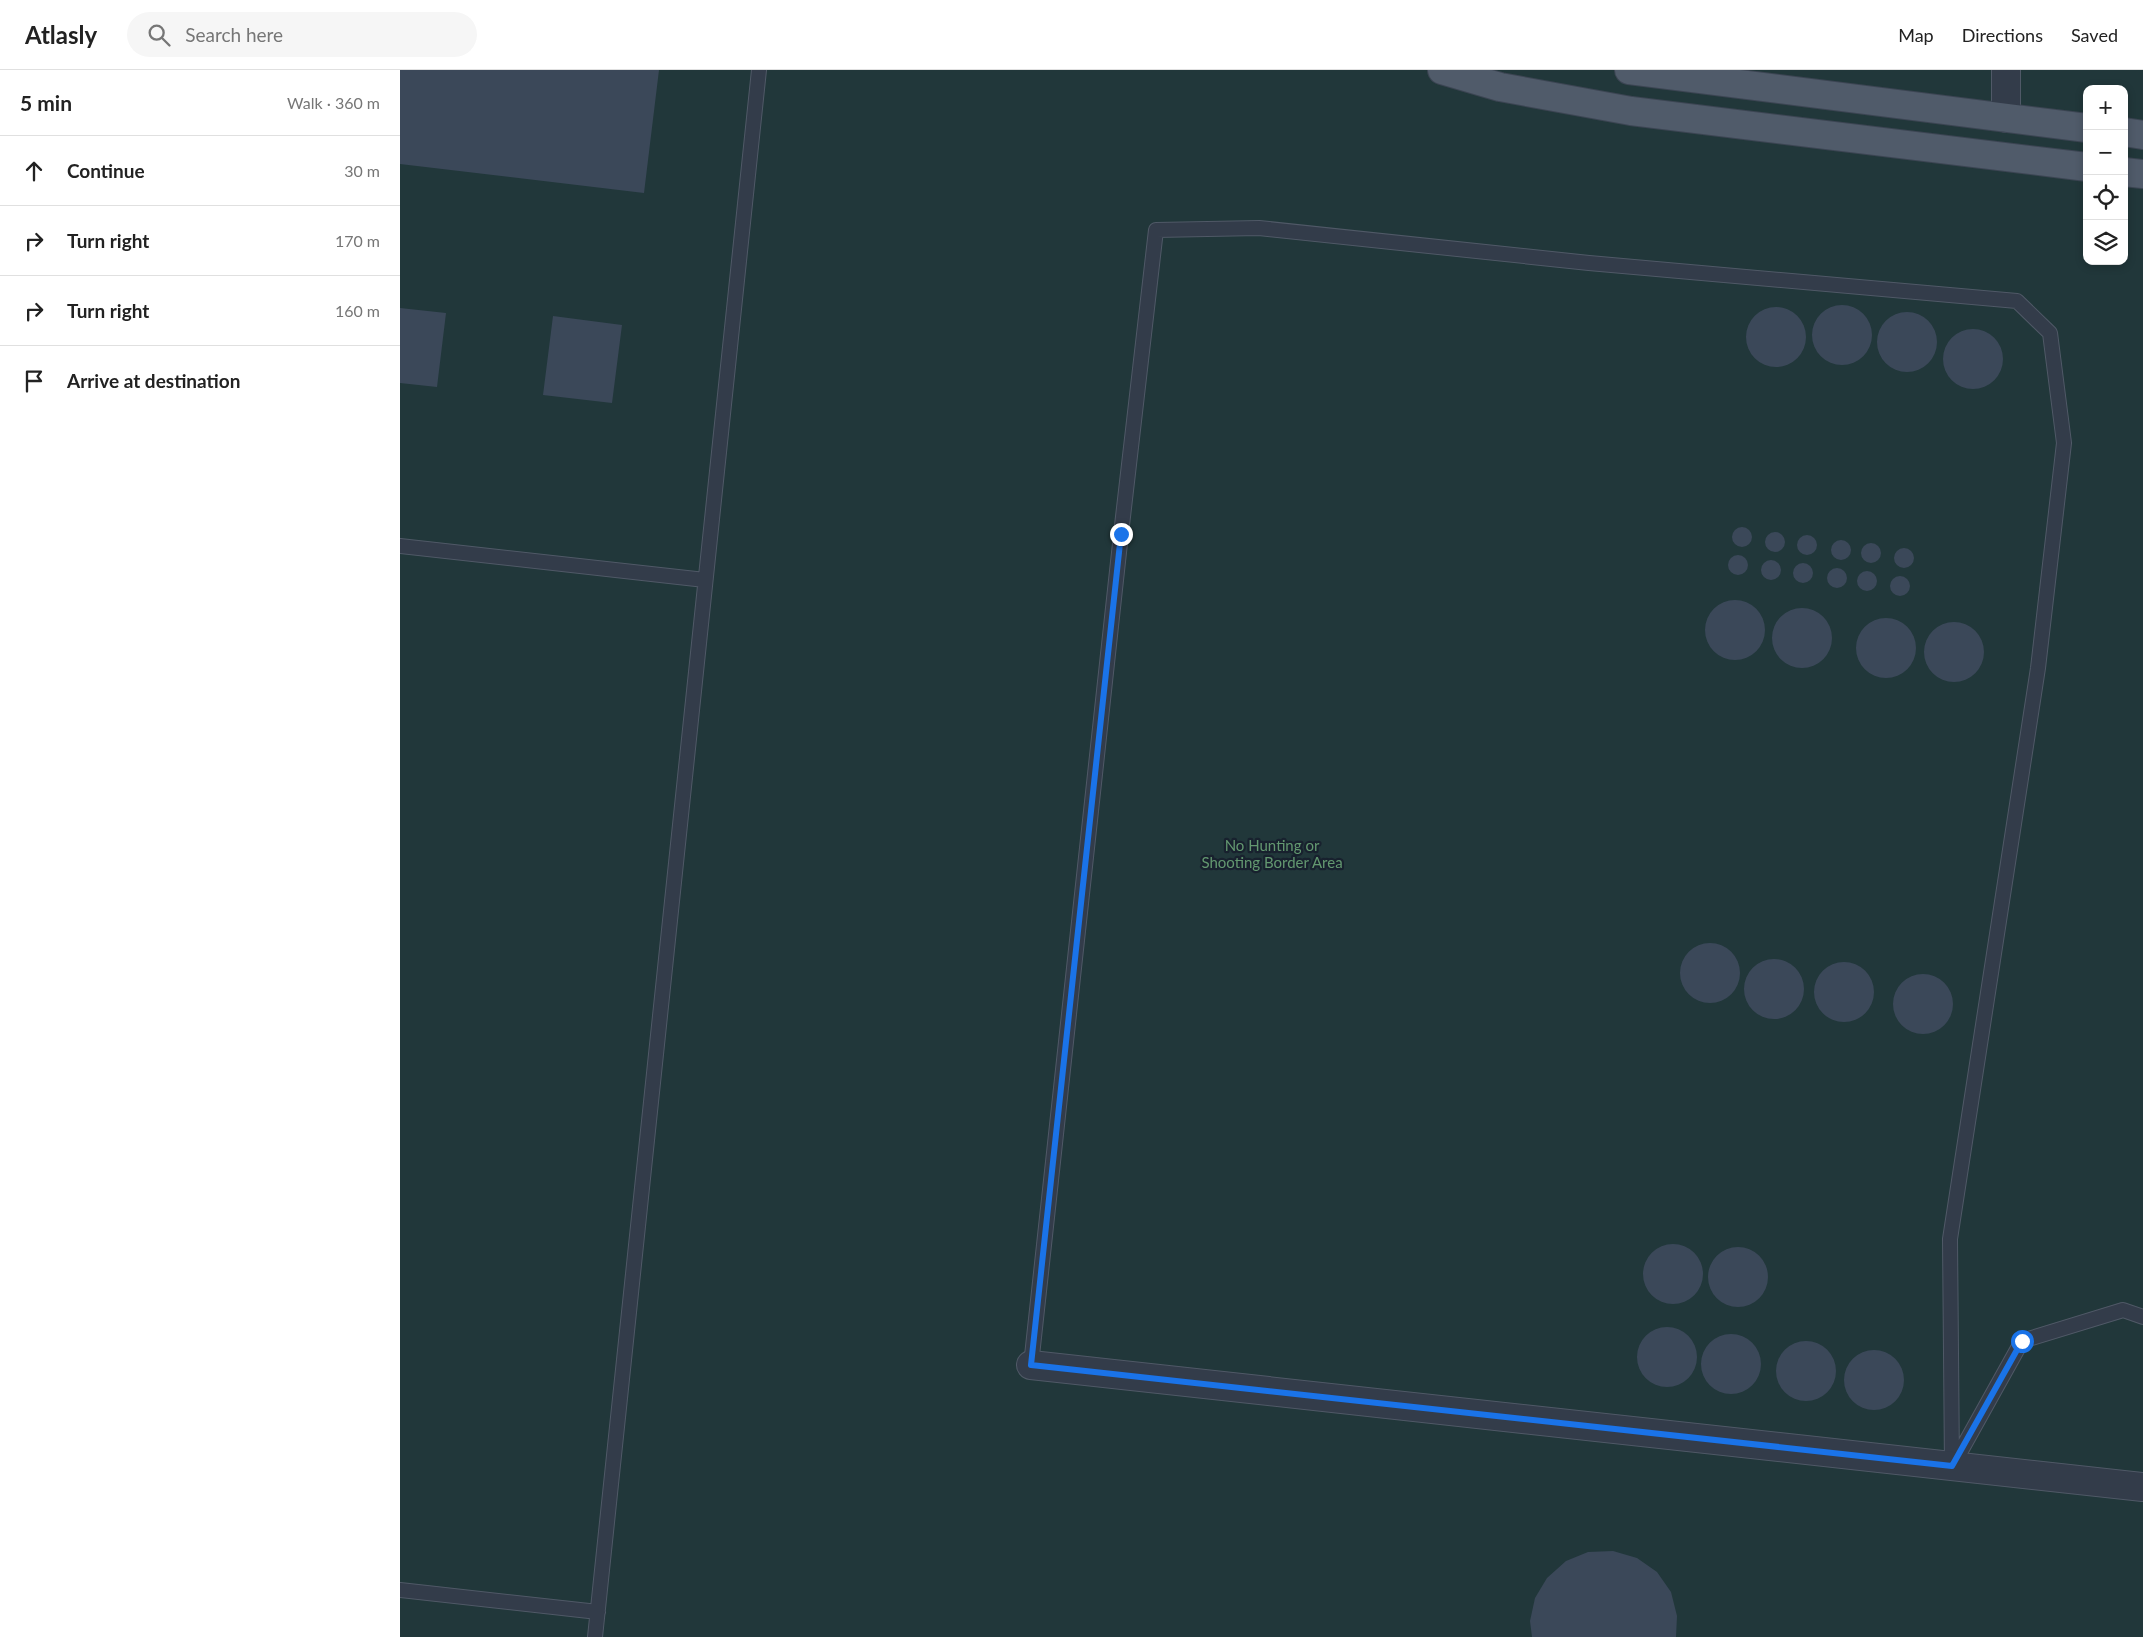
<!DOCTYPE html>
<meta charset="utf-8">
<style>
:root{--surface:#fff;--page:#f6f6f6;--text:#222;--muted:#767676;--line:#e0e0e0}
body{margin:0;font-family:Lato,sans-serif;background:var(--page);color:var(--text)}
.controls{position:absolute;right:15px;top:15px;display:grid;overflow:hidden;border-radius:10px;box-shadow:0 2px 8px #0003}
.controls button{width:45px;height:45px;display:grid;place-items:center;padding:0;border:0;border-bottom:1px solid var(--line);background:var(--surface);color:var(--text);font:25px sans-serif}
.stop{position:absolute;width:15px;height:15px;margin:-11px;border:4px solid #1a73e8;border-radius:50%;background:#fff}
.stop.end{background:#1a73e8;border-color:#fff;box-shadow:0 1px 5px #0008}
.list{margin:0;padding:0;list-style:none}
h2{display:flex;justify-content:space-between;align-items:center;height:65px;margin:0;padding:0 20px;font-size:21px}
h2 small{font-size:16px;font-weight:400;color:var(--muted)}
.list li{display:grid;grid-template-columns:32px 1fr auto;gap:15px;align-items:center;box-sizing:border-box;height:70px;padding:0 20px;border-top:1px solid var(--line)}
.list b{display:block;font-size:19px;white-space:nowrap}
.list em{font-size:16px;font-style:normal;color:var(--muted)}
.icon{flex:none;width:28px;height:28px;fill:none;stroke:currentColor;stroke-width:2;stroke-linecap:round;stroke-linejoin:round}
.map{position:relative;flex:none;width:1743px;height:1567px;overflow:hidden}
header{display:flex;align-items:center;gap:30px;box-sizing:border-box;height:70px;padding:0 25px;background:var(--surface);border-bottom:1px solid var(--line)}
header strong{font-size:24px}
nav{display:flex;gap:28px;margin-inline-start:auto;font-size:18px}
.search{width:350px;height:45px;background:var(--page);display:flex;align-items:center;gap:12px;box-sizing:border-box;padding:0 18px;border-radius:28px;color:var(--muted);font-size:19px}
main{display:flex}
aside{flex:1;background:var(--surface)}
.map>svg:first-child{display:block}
.green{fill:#21373a;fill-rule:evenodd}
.building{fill:#3b4859}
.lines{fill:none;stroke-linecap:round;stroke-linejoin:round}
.service-casing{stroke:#505967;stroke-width:16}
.minor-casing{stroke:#505967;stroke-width:30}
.primary-casing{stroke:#3c4553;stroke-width:30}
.service{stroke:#333c4a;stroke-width:14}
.minor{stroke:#333c4a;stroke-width:28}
.primary{stroke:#505b6a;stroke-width:28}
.route{stroke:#1a73e8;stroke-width:6}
.labels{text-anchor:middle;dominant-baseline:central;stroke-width:4.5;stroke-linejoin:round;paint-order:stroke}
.park-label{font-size:15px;fill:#639870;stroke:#18212e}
</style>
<header>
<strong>Atlasly</strong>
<div class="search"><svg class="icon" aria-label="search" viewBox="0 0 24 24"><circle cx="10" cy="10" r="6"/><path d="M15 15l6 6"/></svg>Search here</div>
<nav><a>Map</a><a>Directions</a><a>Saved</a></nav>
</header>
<main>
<aside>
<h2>5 min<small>Walk · 360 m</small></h2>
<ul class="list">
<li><svg class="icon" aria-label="ahead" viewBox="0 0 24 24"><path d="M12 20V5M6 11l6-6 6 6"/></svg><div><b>Continue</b></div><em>30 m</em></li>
<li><svg class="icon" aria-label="right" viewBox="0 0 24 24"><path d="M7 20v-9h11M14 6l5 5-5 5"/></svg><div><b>Turn right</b></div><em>170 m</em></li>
<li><svg class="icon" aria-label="right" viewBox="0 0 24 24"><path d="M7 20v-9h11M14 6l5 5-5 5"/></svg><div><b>Turn right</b></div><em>160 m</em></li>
<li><svg class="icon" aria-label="arrive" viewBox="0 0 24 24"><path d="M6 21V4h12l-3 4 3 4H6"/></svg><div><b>Arrive at destination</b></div></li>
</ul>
</aside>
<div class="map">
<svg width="1743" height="1567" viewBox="0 0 1743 1567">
<rect width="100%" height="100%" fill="#1f2a39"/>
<!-- green -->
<path class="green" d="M0,0H1743V1567H0ZM1687,19H1724V191H1687Z"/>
<!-- building -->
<path class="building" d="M0,0H259L244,123L0,94Z
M1412 265a30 30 0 1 1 60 0a30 30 0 1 1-60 0Z
M1346 267a30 30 0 1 1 60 0a30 30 0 1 1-60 0Z
M0,238L46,243L37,317L0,313Z
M1477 272a30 30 0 1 1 60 0a30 30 0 1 1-60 0Z
M153,246L222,255L212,333L143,325Z
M1543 289a30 30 0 1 1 60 0a30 30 0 1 1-60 0Z
M1332 467a10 10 0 1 1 20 0a10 10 0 1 1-20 0Z
M1365 472a10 10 0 1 1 20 0a10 10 0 1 1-20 0Z
M1397 475a10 10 0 1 1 20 0a10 10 0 1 1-20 0Z
M1431 480a10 10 0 1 1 20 0a10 10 0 1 1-20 0Z
M1461 483a10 10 0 1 1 20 0a10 10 0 1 1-20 0Z
M1494 488a10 10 0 1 1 20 0a10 10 0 1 1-20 0Z
M1328 495a10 10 0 1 1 20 0a10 10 0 1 1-20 0Z
M1361 500a10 10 0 1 1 20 0a10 10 0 1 1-20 0Z
M1393 503a10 10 0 1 1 20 0a10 10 0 1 1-20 0Z
M1427 508a10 10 0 1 1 20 0a10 10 0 1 1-20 0Z
M1457 511a10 10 0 1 1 20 0a10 10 0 1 1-20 0Z
M1490 516a10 10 0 1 1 20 0a10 10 0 1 1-20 0Z
M1305 560a30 30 0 1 1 60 0a30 30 0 1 1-60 0Z
M1372 568a30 30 0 1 1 60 0a30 30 0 1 1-60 0Z
M1456 578a30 30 0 1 1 60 0a30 30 0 1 1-60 0Z
M1524 582a30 30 0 1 1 60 0a30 30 0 1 1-60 0Z
M1280 903a30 30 0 1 1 60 0a30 30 0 1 1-60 0Z
M1344 919a30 30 0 1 1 60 0a30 30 0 1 1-60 0Z
M1414 922a30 30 0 1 1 60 0a30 30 0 1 1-60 0Z
M1493 934a30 30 0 1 1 60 0a30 30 0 1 1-60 0Z
M1243 1204a30 30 0 1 1 60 0a30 30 0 1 1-60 0Z
M1308 1207a30 30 0 1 1 60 0a30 30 0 1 1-60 0Z
M1237 1287a30 30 0 1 1 60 0a30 30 0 1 1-60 0Z
M1301 1294a30 30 0 1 1 60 0a30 30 0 1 1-60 0Z
M1376 1301a30 30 0 1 1 60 0a30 30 0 1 1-60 0Z
M1444 1310a30 30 0 1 1 60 0a30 30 0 1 1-60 0Z
M1213,1481L1237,1488L1257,1502L1271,1522L1277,1546L1276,1567H1132L1130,1551L1135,1528L1147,1508L1166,1491L1188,1482Z"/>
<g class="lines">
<defs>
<path id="service" d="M0,476L305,510
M631,1295L721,464L756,160L859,158L1189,193L1617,231L1650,263L1664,373L1638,598L1550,1169L1552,1396
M1553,1395L1622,1271L1723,1240L1743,1247
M0,1520L198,1542
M195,1567L359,0"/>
<path id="minor" d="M1606,48V0
M631,1295L1743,1417"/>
<path id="primary" d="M1042,0L1100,17L1231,41L1687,97
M1229,0L1687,58
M1724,62L1743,65
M1724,102L1743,104"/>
</defs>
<!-- service casing -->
<use href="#service" class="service-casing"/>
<!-- minor casing -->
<use href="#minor" class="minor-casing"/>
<!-- primary casing -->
<use href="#primary" class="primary-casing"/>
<!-- service -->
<use href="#service" class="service"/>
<!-- minor -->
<use href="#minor" class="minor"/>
<!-- primary -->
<use href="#primary" class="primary"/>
</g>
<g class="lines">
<!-- route -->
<path class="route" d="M721,464L631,1295L1552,1396L1622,1271"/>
</g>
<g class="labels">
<!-- park labels -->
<g class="park-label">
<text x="872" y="775">No Hunting or<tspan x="872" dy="17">Shooting Border Area</tspan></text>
</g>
</g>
</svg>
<div class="controls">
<button>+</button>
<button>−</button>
<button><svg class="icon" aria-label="locate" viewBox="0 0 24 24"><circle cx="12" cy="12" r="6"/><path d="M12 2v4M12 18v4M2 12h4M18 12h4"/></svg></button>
<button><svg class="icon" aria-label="layers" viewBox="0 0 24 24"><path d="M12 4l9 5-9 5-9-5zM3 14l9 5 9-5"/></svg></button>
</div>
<div class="stop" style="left:1622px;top:1271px"></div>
<div class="stop end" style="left:721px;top:464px"></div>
</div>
</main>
